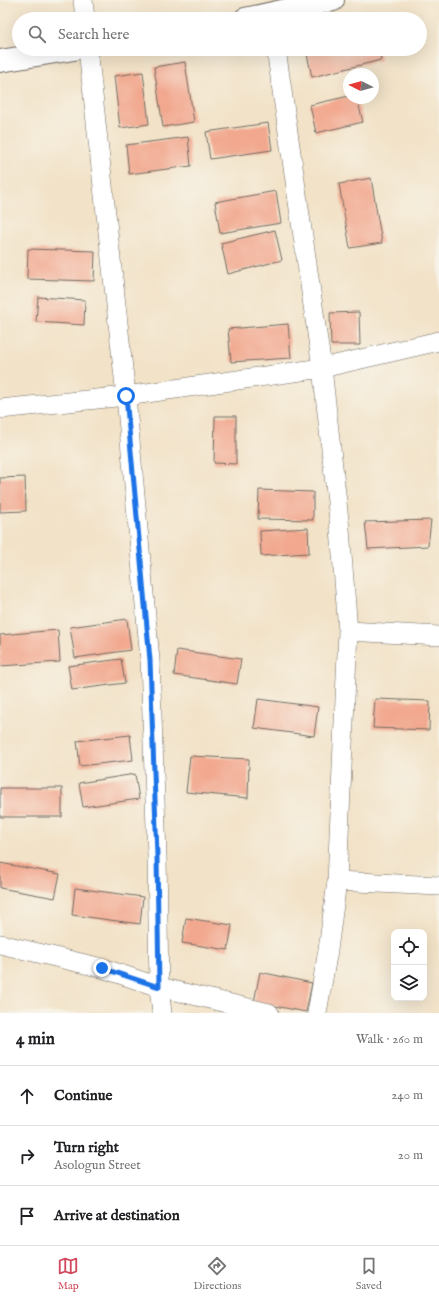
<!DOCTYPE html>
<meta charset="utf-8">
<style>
:root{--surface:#fff;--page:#f2f2f2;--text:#202124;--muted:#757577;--line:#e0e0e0;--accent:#d1495b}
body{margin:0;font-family:"IM FELL English",serif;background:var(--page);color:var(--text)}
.controls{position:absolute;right:12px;bottom:12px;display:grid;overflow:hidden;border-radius:8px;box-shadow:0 4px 16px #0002}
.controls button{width:36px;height:36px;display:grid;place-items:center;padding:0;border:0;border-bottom:1px solid var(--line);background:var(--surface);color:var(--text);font:20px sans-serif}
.compass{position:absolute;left:343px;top:68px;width:36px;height:36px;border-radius:50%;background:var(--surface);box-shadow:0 4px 16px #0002;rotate:276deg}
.stop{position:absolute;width:12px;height:12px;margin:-9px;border:3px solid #1a73e8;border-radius:50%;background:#fff}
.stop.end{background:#1a73e8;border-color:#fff;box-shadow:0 1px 4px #0008}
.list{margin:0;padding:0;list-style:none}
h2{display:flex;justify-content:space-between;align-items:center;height:52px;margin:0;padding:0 16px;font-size:17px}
h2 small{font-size:13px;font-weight:400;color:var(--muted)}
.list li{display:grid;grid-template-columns:26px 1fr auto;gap:12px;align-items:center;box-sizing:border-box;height:60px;padding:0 16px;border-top:1px solid var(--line)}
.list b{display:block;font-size:15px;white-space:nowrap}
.list p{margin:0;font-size:13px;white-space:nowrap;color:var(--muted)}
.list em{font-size:13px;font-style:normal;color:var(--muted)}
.icon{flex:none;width:22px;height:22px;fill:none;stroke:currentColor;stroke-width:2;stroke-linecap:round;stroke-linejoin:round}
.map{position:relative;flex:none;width:439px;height:1013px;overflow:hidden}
.search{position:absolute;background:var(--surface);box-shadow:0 4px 16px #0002;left:12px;right:12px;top:12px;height:44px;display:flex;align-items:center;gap:10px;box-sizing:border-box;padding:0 14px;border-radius:22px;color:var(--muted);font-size:15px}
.sheet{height:232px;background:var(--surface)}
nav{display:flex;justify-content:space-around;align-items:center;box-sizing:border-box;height:56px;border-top:1px solid var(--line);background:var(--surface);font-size:11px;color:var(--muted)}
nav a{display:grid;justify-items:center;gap:2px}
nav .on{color:var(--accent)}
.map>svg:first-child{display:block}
.building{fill:#f2a88f}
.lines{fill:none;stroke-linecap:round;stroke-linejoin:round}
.street-casing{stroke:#716b62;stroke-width:20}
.secondary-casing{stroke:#716b62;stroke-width:24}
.street{stroke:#fff;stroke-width:19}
.secondary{stroke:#fff;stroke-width:22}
.route{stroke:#1a73e8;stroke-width:5}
</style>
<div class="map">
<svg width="439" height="1013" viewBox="0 0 439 1013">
<rect width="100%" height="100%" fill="#f7f3e8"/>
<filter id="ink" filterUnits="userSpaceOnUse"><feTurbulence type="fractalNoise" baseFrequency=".025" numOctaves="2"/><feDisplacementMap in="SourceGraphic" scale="8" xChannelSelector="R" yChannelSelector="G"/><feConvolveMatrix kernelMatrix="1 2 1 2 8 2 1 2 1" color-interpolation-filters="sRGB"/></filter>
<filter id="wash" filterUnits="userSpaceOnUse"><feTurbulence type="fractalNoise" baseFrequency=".012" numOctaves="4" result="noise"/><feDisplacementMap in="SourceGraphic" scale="16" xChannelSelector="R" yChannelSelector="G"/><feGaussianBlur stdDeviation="0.9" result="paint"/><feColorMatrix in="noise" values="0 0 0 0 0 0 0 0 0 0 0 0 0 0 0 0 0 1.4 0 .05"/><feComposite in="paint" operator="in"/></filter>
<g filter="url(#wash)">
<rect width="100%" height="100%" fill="#f2e2c7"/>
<g id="blocks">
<!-- building -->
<path class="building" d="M310,49H379L381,60L312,77L306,50Z
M185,62L194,122L163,127L154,67Z
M143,72L149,124L120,128L114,76Z
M349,96V98H357L363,122L316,133L310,105Z
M268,123L272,150L210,159L206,132Z
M188,137L191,166L129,174L126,145Z
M371,178L382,243L350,248L339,184Z
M276,191L281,223L220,233L215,202Z
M275,230L282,260L228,274L221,243Z
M28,249L95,251L94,281L27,279Z
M38,297L85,300L84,325L36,322Z
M359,312L360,345H331L330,313Z
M288,324L291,358L231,362L228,329Z
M215,416H236V464L214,463Z
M25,477L26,511L0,512V478Z
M259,490L313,492V520L258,519Z
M431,520L428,546L368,549L365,522Z
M308,528L309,553L261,556L260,531Z
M127,619L131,650L75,658L70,627Z
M58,630L60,662L0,666V635Z
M177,650L241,659L237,684L174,675Z
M121,659L125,683L72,690L68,666Z
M258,699L318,707L314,736L254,728Z
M375,699L430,701L429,730L373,728Z
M130,735L133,760L80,766L77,741Z
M190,756L249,759L248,798L186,792Z
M135,774L139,799L83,807L79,783Z
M0,788H62V817H0Z
M0,863L60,874L55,898L0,888Z
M75,888L143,897L140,924L72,915Z
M186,918L232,925L228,950L182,943Z
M260,972L312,983L306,1012L254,1002Z"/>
</g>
</g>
<g filter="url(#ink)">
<use href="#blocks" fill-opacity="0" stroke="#716b62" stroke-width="1"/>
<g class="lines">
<defs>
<path id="street" d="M83,0L85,19
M88,49L126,396L150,660L157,856L159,987L162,1013
M276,49L322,368L340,529L348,631L337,881L328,950L317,1013
M0,409L126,396L322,368L439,341
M348,631L439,636
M337,881L439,886
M0,944L102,968L159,987L269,1013"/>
<path id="secondary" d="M245,19L333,0
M0,61L74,49"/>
</defs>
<!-- street casing -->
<use href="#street" class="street-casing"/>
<!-- secondary casing -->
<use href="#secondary" class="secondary-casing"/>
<!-- street -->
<use href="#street" class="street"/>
<!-- secondary -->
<use href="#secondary" class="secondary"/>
</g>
</g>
<g class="lines" filter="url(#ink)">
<!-- route -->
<path class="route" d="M102,968L159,987L157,856L150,660L126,396"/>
</g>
</svg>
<div class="controls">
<button><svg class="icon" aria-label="locate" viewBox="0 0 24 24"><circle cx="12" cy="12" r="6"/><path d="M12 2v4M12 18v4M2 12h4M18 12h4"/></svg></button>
<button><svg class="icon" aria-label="layers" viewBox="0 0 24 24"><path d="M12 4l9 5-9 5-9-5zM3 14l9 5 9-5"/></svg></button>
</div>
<svg class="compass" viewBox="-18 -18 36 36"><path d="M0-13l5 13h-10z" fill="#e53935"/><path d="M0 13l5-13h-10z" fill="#757577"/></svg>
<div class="stop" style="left:126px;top:396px"></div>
<div class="stop end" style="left:102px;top:968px"></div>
<div class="search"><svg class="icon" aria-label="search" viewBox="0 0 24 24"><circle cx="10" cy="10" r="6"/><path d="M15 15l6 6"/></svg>Search here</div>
</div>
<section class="sheet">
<h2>4 min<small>Walk · 260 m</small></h2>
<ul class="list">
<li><svg class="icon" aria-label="ahead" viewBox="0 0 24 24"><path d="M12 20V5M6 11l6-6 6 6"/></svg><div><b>Continue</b></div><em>240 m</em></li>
<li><svg class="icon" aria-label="right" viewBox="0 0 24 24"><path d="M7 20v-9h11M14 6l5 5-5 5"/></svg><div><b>Turn right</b><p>Asologun Street</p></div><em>20 m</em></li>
<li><svg class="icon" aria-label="arrive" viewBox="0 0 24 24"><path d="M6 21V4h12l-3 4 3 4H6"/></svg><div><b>Arrive at destination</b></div></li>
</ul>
</section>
<nav>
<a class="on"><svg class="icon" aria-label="map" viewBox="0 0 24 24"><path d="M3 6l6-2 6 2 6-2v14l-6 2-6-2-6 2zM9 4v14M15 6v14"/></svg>Map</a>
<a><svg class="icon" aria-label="directions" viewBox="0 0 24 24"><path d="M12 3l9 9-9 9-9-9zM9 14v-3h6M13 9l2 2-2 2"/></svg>Directions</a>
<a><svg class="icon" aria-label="saved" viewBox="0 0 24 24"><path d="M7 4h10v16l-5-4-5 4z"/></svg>Saved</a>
</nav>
